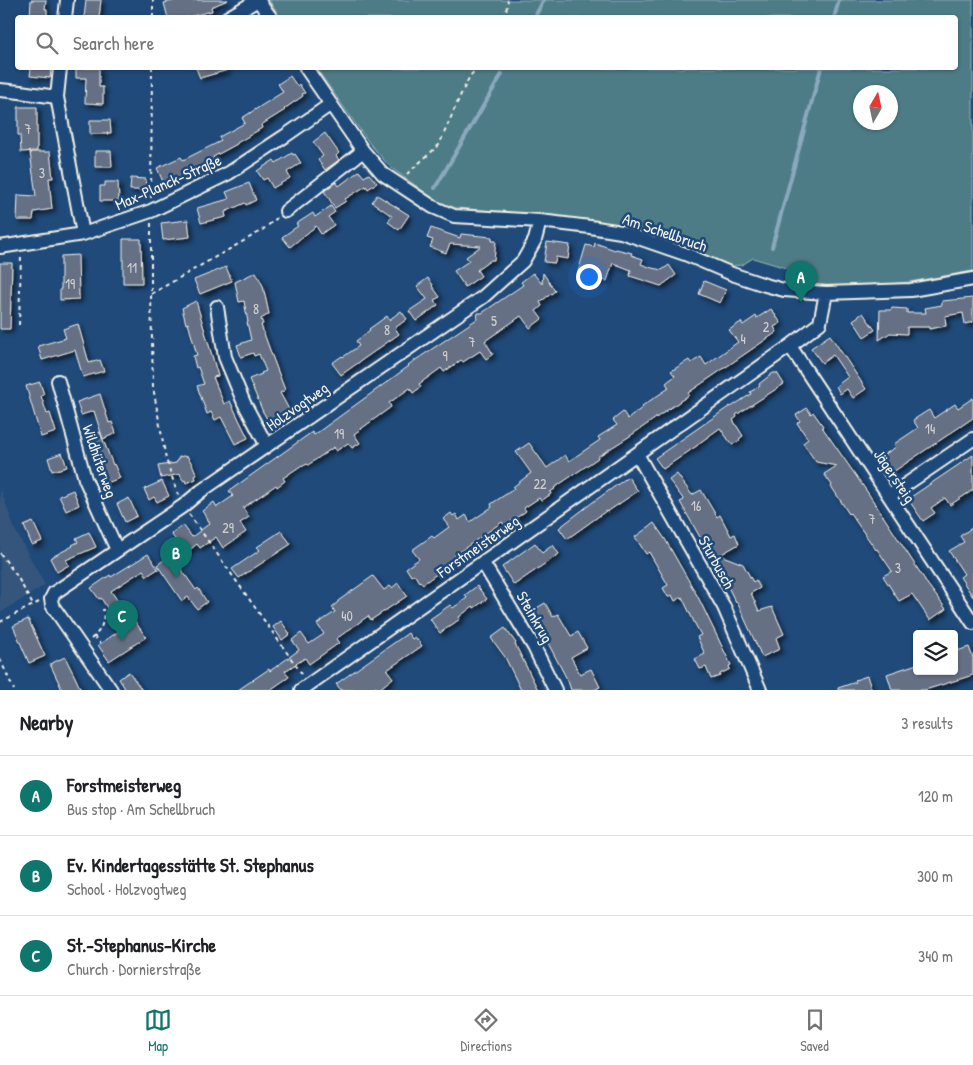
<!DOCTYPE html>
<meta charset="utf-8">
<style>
:root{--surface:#fff;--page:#f2f2f2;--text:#202124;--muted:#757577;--line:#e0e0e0;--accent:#0f766e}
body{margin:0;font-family:"Patrick Hand",sans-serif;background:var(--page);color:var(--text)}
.controls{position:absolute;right:15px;bottom:15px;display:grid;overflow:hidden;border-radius:5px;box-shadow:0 1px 4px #0004}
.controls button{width:45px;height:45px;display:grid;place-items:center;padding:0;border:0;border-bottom:1px solid var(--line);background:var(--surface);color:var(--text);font:25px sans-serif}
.compass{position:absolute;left:853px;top:85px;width:45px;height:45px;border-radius:50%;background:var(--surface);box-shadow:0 1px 4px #0004;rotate:9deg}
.you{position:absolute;left:588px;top:276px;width:18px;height:18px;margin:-12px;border:4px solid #fff;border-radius:50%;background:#1a73e8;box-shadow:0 0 0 8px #1a73e833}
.badge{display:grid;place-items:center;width:32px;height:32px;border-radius:50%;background:var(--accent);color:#fff;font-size:16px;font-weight:700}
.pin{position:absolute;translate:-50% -41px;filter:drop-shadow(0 1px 2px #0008)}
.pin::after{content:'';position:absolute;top:26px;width:18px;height:15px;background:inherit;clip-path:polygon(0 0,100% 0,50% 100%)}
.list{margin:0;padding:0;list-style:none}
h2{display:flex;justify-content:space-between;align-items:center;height:65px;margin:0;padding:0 20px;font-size:21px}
h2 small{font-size:16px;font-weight:400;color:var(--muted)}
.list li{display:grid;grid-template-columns:32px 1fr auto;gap:15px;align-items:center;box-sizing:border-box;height:80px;padding:0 20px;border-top:1px solid var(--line)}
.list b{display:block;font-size:19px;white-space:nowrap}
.list p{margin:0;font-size:16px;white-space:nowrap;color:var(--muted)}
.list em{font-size:16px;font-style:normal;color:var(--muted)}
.icon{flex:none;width:28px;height:28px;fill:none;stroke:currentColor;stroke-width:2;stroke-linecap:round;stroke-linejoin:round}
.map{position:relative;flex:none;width:973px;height:690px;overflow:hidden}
.search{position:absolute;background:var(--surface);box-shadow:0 1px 4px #0004;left:15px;right:15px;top:15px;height:55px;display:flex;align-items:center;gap:12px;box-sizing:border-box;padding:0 18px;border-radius:5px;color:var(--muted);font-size:19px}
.sheet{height:305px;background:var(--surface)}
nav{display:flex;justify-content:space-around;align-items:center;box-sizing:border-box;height:70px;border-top:1px solid var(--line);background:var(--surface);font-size:14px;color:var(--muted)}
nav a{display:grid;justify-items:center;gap:2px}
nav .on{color:var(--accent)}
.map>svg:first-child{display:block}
.built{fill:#34557d}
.green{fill:#4e7c86;stroke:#a1b6b7;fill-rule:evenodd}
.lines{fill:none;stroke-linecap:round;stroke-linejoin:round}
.stream{stroke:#8aa9bd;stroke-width:4}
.building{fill:#656f84;stroke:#f4f1e8;filter:url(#shadow)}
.minor-casing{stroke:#f4f1e8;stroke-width:16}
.path{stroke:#f4f1e8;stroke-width:2;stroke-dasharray:4 4;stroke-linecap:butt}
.minor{stroke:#1f4a7a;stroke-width:12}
.labels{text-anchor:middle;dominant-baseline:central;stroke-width:5;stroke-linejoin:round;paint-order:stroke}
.number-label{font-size:14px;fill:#d0d0cf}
.street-label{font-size:16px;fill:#f4f1e8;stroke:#1f4a7a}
</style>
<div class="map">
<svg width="973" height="690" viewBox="0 0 973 690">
<defs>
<filter id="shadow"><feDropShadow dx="3" dy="3" stdDeviation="2.5" flood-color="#0009"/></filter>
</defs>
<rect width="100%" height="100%" fill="#1f4a7a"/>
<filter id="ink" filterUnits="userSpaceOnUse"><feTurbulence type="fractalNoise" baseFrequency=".02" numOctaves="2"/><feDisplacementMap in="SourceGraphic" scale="10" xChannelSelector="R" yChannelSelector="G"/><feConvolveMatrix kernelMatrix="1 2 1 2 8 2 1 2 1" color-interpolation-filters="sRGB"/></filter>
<g filter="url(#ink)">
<!-- built -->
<path class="built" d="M0,487L15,530L45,585L0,613Z"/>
<!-- green -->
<path class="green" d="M269,0H973V271L909,282L867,286L813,285L800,279L786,268L753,258L742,265L731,266L687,247L622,225L590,220L545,215L456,208L437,201L390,167L370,144L316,68H956V18H281ZM860,92H890V122H860Z"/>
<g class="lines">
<!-- stream -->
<path class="stream" d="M534,18L544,0
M834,18L839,0
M435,188L502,74
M772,247L821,68"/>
</g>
<!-- building -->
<path class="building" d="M31,0H46L45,9H47V18H30Z
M86,0H101L99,18H84Z
M178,0H228L211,7L212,11L183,18H168L164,3Z
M31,68H51L50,78L30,76Z
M76,68H99V87H103V104L85,103L86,78H76Z
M196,68H228V70L200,78Z
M290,76L297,86L299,84L305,93L302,94L303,96L284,109L285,110L261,125L262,128L237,143V144L213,157L215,160L193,172L164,184L157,168L181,157L183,160L221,141L219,137L245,123L242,118L283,92L278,84Z
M18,107H37V151L21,152L20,135H18Z
M90,120H110L111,133H107L108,134H90Z
M325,133L339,153L336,156L339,160L325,170L318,160L323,156L313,142Z
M95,151H111L112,167H95Z
M30,152H50L53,178H49L52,209L34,212L33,220H17L18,195L36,196Z
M292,153L293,155L295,154L301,163L287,172L290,178L273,188L267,178L263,180L257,171L274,160L276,163Z
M359,171L364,177L369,174L377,183L368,189L366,186L345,199L346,201L335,208L324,191L336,182L339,186Z
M131,178L146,179L145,190H130Z
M105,182H118L119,201H100V186H105Z
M249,183L256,200L246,205L245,203L225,212L226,217L201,223L197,208L229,199L226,192Z
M377,195L409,215L399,230L388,222L392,216L372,202Z
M331,206L335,212L328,217L334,225L321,234L316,226L290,247L282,237L298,226L296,224L313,213L315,217Z
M188,220L190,237L163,240L161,223Z
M431,228L460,238L461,234L492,237V241H496L494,260H491L477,270L481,276L465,287L454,271L469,261L466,257L481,246L450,244L446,253L430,247L433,240L427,238Z
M123,239H141L142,283H123Z
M547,242L570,245L568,259L556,257L555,263L544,262Z
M595,243L615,250L616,249L632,253L631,255L643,259L641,264L652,268L662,270L669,265L676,275L661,286L630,276L631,270L613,263L607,281L602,280L600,283L579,276L580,273L578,272L586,245L594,247Z
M78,255L79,299L60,300V289H61V256Z
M0,263H12L10,329H0Z
M226,267L232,281L200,294L194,280Z
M256,272L263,286L269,314L261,319L263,324L261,325L271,353L285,390L280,393L291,413L275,422L273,420L269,422L263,412L249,379L262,374L261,373L266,371L259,354L254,356L253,353L241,357L237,345L251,340L247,322H248L244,301L239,302L235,282Z
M533,273L542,284L543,273L555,291L540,302L542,306L536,311L542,319L530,328L521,316L485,341L493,354L486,359L480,351L463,362L461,360L444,372L441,368L419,384L421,387L413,393L410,388L389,403L391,407L354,434L360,443L352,448L348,443L336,451L334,447L308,465L307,464L303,466L302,465L283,478L285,481L277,487L276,485L243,508L249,517L240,523L246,532L223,548L216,537L200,548L197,544L186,553L171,534L183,525L192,537L210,523L202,511L214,502L217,507L233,496L229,491L312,432L314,435L409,366L408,365L477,319L478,313H482L523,285L521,282Z
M428,278L433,285L432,286L440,297L434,300L438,305L416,321L409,311L427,299L417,286Z
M704,281L726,290L720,303L699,294Z
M973,298V322L965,324L963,313L945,316L946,326L929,329V327H907V334L890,333L879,340L880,310H891L892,308L907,309V313H926L925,308L942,305V301Z
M196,301L218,376L213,377L224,404L230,401L248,438L235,444L221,417L215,420L211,412L207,414L197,386L204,384L198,367L196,368L193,356L197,355L188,323L186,324L182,308Z
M771,309L781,323L774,327L777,332L688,393L689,395L630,436L597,457L598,458L554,488L555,489L550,492L551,494L541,501L539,498L524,508L526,511L505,526L502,522L492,529L455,555L457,559L423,584L420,581L419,582L414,574L411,576L406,568L419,559L412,550L432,536L434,538L449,527L443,519L451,513L453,516L456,514L459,520L466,515L470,522L492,507L491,504L514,489L513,487L531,473L516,452L529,443L547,468L565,455L569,461L600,440L598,437L617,425L613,420L623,412L628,419L643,407L642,406L669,388L666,383L675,376L671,371L689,360L691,363L701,357L706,365L738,342L729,330L741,322L743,325L756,316L757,318Z
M401,311L407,319L395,328L399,334L341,375L332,363L342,356L343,357L359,346L356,341L370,330L369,329L387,316L389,320Z
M863,313L875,330L864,337L853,320Z
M78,324L89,363L100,360L104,371L83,377L75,350L42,360L38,346L66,338L63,329Z
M830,335L866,389L853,398L847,389L840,394L836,386L848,377L833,355L822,363L811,348Z
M773,373H777L784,384L736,415L737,417L733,420L743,436L739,439L740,440L732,445L720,428L698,444V445L663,469L655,458L730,406L731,407L751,394L750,392L760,386L759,384Z
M40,382L44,395L41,396L47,414L50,413L56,432L41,437L26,386Z
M100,394L109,423L112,422L116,433L103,439L94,411L81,415L77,402Z
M973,398V418L893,472L882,456L896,447L894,444L918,428L913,420L929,410L934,418L955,404L958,408Z
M807,408L811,414L813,412L823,426L822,427L868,493L925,580V581L946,609L930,620L912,594L899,601L883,576L892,571L877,549L876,550L850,513L849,514L831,486L832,485L824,474L837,466L816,462L803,443L808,439L797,423L800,421L796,415Z
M100,432L113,465L114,464L120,478L104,484L98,471L99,470L88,436Z
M62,453L67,467L52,471L48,458Z
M973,455V490L950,505L945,498L931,508L935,513L923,521L908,499Z
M183,456L188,457L192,464L197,475L195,476L196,479L186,483L185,480L183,481L180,474L161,478L158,466L176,463L179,457Z
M677,474L692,495L701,490L717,517L720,515L731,536L735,534L739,544L720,555L743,564L753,582L756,580L760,588L751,593L759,611L772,607L784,634L776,638L780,649L762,657L737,602L736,603L726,583L730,581L721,565L717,567L680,502L684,500L669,480Z
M628,477L638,491L607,512L606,511L567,539L559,528L593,502Z
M162,481L169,496L157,502L154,497L149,500L144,489Z
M73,490L79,505L66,511L59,496Z
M129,498L137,516L125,522L117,504Z
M33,522L42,541L32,545L24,526Z
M654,523L665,539L698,597L731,665L729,666L730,669L720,674V676L711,679L706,667L700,669L695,659L705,654L697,637L701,635L694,622L682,597L675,601L672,595L668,597L663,588L668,585L649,552L646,554L635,537Z
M973,527V597L960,577L964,574L949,551L964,542L960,536Z
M281,531L291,544L239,578L232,569L260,550L257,547Z
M89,532L96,547L66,560L69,565L57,572L50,558L73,546L72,545L78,542L76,538Z
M535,543L542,553L553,545L559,554L514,585L502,567Z
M148,554L158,569L147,576L143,570L111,591L124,610L126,609L146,637L109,661L98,645L121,630L101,598L99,599L91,588L110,575L111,577Z
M171,555L196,590L198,588L207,602L197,609L188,597L182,601L157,565Z
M373,576L384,590L390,586L392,588L398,583L407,596L371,620L368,616L336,639L339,643L309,664L305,658L285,671L289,677L270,690H238L269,669L270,671L299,650L292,640L301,633L309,644L324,634L317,624L335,612L332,607L338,602V601Z
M477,586L487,599L474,608L473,606L459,617L460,619L440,633L430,619L450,605L453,608L467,598L465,595Z
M545,603L553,617L558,614L571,636L578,632L587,648L571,657L580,674L591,669L600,687L594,690H571L568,681L539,626H538L530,612Z
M28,619L45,656L29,663L13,626Z
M281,621L290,634L282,640L273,627Z
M505,628L516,643L515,644L538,690H521L505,657L491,638Z
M408,633L412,639L415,637L422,646L387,670L393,678L378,690L376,687L372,690H341L336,684Z
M969,647L973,658V675L925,690H892L887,674L917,664V671H954V652Z
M65,657L74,675L81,690H62L59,683L50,664Z
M129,672L142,690H126L119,679Z
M867,676L872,690H838V688L856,682L855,680Z"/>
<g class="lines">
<defs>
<path id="minor" d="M258,0L271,18
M65,18L67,0
M227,18L258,0
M306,68L363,151L383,174L433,207L454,216L540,221L590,227L621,232L685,254L732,274L765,285L784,290L826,293L911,290L973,279
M0,90L20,92L57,97L83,234
M57,97L60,68
M286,211L363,151
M0,247L83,234L151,211L229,173L285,136L331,104
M217,307L225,357L244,403L267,446
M790,346L973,623
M58,381L85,479L117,550
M637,454L724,607L760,690
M889,496L973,439
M483,563L534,647L555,690
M111,690L52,605L51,599L54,593L183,506L201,491L483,297L523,261L535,240L540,221
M301,690L790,346L820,323L826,293"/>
</defs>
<!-- minor casing -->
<use href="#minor" class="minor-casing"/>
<!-- path -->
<path class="path" d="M153,18V0
M505,18L508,0
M407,174L439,145L461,94L470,76L477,68
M151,198L152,68
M151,223V294L153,387L166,459L178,495
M151,294L261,231L277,218
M19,325L21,256
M189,514L302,674
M0,553L17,576L33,605
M0,622L39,602
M94,636L100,643
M91,639C101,631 105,622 103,609
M0,659L14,690"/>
<!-- minor -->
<use href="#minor" class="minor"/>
</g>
</g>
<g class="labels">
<!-- number labels -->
<g class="number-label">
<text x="28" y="128">7</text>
<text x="42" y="172">3</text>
<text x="132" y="267">11</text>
<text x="70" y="283">19</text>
<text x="256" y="308">8</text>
<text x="494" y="320">5</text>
<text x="766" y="326">2</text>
<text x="387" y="329">8</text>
<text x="743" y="338">4</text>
<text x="472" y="341">7</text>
<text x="445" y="355">9</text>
<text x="930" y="428">14</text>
<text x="339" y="433">19</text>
<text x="540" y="483">22</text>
<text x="696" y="505">16</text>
<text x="872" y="518">7</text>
<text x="228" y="527">29</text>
<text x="898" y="567">3</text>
<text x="347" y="615">40</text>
</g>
<!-- street labels -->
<g class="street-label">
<text transform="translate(168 182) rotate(-24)">Max-Planck-Straße</text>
<text transform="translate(665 232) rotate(19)">Am Schellbruch</text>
<text transform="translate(297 406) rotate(-35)">Holzvogtweg</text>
<text transform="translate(100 461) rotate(71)">Wildhüterweg</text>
<text transform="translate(895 476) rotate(56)">Jägersteig</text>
<text transform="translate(478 546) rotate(-35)">Forstmeisterweg</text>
<text transform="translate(717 562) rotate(61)">Sturbusch</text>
<text transform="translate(535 617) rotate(60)">Steinkrug</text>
</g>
</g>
</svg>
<div class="controls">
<button><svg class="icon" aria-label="layers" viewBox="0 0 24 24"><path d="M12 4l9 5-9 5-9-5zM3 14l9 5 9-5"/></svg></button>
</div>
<svg class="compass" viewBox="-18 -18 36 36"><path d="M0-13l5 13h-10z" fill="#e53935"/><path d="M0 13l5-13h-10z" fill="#757577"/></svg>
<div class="you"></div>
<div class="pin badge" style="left:801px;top:302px">A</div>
<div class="pin badge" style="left:176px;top:578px">B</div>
<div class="pin badge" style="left:122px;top:641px">C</div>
<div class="search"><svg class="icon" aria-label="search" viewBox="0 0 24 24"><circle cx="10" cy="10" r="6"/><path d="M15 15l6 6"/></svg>Search here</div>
</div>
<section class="sheet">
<h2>Nearby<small>3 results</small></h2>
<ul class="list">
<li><span class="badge">A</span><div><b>Forstmeisterweg</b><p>Bus stop · Am Schellbruch</p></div><em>120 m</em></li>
<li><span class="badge">B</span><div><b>Ev. Kindertagesstätte St. Stephanus</b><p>School · Holzvogtweg</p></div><em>300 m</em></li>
<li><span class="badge">C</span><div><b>St.-Stephanus-Kirche</b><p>Church · Dornierstraße</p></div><em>340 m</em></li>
</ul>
</section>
<nav>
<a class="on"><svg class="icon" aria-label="map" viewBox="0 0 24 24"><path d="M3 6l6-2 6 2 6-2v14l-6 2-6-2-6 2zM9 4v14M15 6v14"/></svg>Map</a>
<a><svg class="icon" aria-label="directions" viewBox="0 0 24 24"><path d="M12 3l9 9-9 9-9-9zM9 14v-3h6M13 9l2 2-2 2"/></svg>Directions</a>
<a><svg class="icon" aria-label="saved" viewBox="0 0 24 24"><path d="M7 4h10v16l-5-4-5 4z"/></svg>Saved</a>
</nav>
